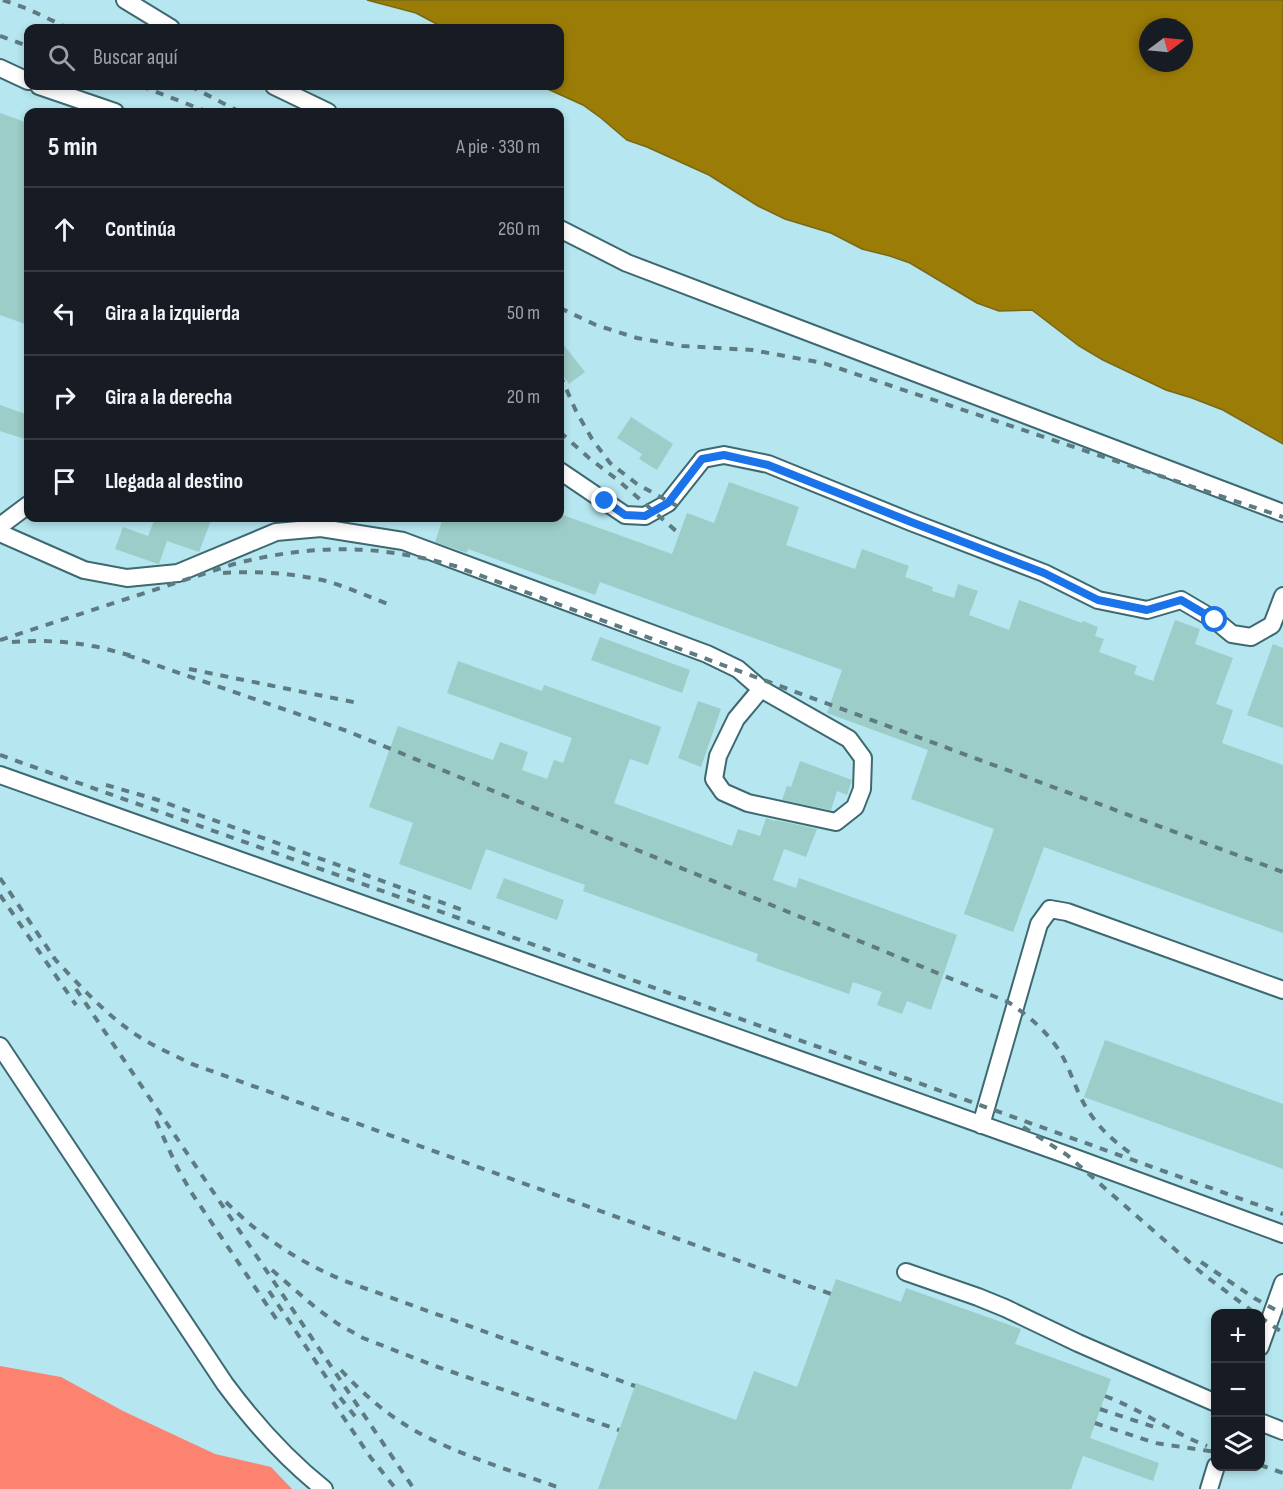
<!DOCTYPE html>
<html lang="es">
<meta charset="utf-8">
<style>
:root{--surface:#171b24;--page:#242831;--text:#f1f3f6;--muted:#9ea1a6;--line:#363941}
body{margin:0;font-family:"Sofia Sans Condensed",sans-serif;background:var(--page);color:var(--text)}
.controls{position:absolute;right:18px;bottom:18px;display:grid;overflow:hidden;border-radius:12px;box-shadow:0 3px 9px #0003}
.controls button{width:54px;height:54px;display:grid;place-items:center;padding:0;border:0;border-bottom:2px solid var(--line);background:var(--surface);color:var(--text);font:30px sans-serif}
.compass{position:absolute;left:1139px;top:18px;width:54px;height:54px;border-radius:50%;background:var(--surface);box-shadow:0 3px 9px #0003;rotate:74deg}
.stop{position:absolute;width:18px;height:18px;margin:-14px;border:4px solid #1a73e8;border-radius:50%;background:#fff}
.stop.end{background:#1a73e8;border-color:#fff;box-shadow:0 2px 6px #0008}
.list{margin:0;padding:0;list-style:none}
h2{display:flex;justify-content:space-between;align-items:center;height:78px;margin:0;padding:0 24px;font-size:26px}
h2 small{font-size:20px;font-weight:400;color:var(--muted)}
.list li{display:grid;grid-template-columns:39px 1fr auto;gap:18px;align-items:center;box-sizing:border-box;height:84px;padding:0 24px;border-top:2px solid var(--line)}
.list b{display:block;font-size:22px;white-space:nowrap}
.list em{font-size:20px;font-style:normal;color:var(--muted)}
.icon{flex:none;width:33px;height:33px;fill:none;stroke:currentColor;stroke-width:2;stroke-linecap:round;stroke-linejoin:round}
.map{position:relative;flex:none;width:1283px;height:1489px;overflow:hidden}
.search{position:absolute;background:var(--surface);box-shadow:0 3px 9px #0003;left:24px;top:24px;width:540px;height:66px;display:flex;align-items:center;gap:15px;box-sizing:border-box;padding:0 21px;border-radius:12px;color:var(--muted);font-size:22px}
.panel{position:absolute;background:var(--surface);box-shadow:0 3px 9px #0003;left:24px;top:108px;width:540px;height:414px;border-radius:12px}
.map>svg:first-child{display:block}
.forest{fill:#fb836f}
.water{fill:#9b7c07;stroke:#786918;stroke-width:1.5;fill-rule:evenodd}
.building{fill:#9dcdc9}
.lines{fill:none;stroke-linecap:round;stroke-linejoin:round}
.minor-casing{stroke:#3d6971;stroke-width:20}
.minor{stroke:#fff;stroke-width:16}
.rail{stroke:#5d7b80;stroke-width:4;stroke-dasharray:8 8;stroke-linecap:butt}
.route{stroke:#1a73e8;stroke-width:8}
</style>
<div class="map">
<svg width="1283" height="1489" viewBox="0 0 1283 1489">
<rect width="100%" height="100%" fill="#b6e6ef"/>
<!-- forest -->
<path class="forest" d="M0,1366L61,1377L123,1411L215,1454L271,1467L292,1489H0Z"/>
<!-- water -->
<path class="water" d="M367,0H1283V444L1223,410L1192,398L1166,390L1103,360L1079,346L1032,310L999,311L977,303L910,263L890,256L862,249L831,233L785,219L758,206L709,175L647,147L627,140L601,118L583,105L541,86H560V28H444L416,13ZM1148,27H1184V63H1148Z"/>
<!-- building -->
<path class="building" d="M0,113L28,123V325L0,315Z
M560,340L585,372L569,384L560,371Z
M0,405L28,415V440L0,431Z
M631,417L673,444L657,470L639,459L642,454L617,438Z
M729,482L799,507L786,545L855,569L862,549L909,566L905,577L933,587L932,591L954,598L958,584L978,591L969,615L1009,630L1019,600L1082,623L1083,621L1098,627L1095,636L1104,639L1099,652L1137,666L1134,674L1153,681L1175,620L1200,629L1195,644L1233,658L1216,704L1233,710L1222,743L1283,765V933L1044,847L1013,932L964,914L994,829L911,799L928,750L827,713L842,670L600,582L595,595L468,549L467,553L435,542L443,518H560V514L672,554L687,513L714,523Z
M155,518H212L199,552L167,541L159,564H158L115,549L123,527L148,536Z
M600,637L690,670L682,693L591,660Z
M1273,644L1283,648V728L1247,715Z
M458,661L542,691L544,685L661,727L648,765L630,759L614,803L732,846L738,829L760,836L766,818L775,821V820L817,829L806,857L784,849L773,880L796,888L799,878L957,935L931,1010L907,1001L902,1014L877,1005L882,992L853,982L849,994L756,961L758,954L583,891L585,885L486,849L471,890L399,864L413,823L369,807L398,726L493,760L500,742L528,752L522,770L547,779L554,760L563,763L572,738L447,693Z
M698,701L721,709L701,767L678,758Z
M800,761L852,780L847,795L837,791L831,810L782,800L787,786L791,787Z
M504,878L564,900L557,920L496,898Z
M1105,1040L1283,1104V1169L1084,1097Z
M836,1279L901,1302L906,1288L1021,1329L1015,1344L1111,1379L1090,1438L1159,1463L1153,1481L1083,1456L1071,1489H598L636,1383L736,1420L754,1371L797,1387Z"/>
<g class="lines">
<defs>
<path id="minor" d="M125,0L171,28
M0,68L28,81
M39,86L115,112
M274,86L328,112
M560,229L627,263L1283,513
M560,471L625,515L645,516L668,503L703,459L724,455L768,464L911,522L1044,573L1098,600L1147,610L1181,600L1215,620L1232,634L1251,637L1272,625L1283,596
M0,526L28,505
M0,533L84,570L127,578L178,573L276,532L321,528L403,541L707,654L738,669L761,689L849,739L863,758L862,789L855,807L836,822L748,803L723,792L714,779L718,756L736,719L761,689
M0,775L1067,1155L1283,1234
M0,1046L225,1384C254,1423 286,1459 324,1489
M981,1125L1039,924L1050,909L1067,912L1283,990
M906,1272L978,1297L1005,1308L1078,1343L1216,1403
M1260,1347L1283,1283
M1260,1422L1283,1431
M1209,1489L1216,1466"/>
</defs>
<!-- minor casing -->
<use href="#minor" class="minor-casing"/>
<!-- minor -->
<use href="#minor" class="minor"/>
<!-- rail -->
<path class="rail" d="M3,0L28,9L68,28
M0,36L28,46
M141,86L208,112
M190,86L240,112
M560,308L596,325L637,338L683,346L752,350L823,363L1283,517
M560,375L576,411L592,439L610,463L637,484L677,506
M560,432L589,458L619,481L676,531
M223,573C258,571 292,573 326,581C347,587 367,596 388,604
M0,640L234,564C312,544 377,544 455,566L1283,872
M12,642C39,640 65,641 92,646C106,648 119,653 133,656
M127,655L347,731L1008,1002C1026,1014 1043,1028 1056,1046C1067,1061 1072,1079 1080,1096C1093,1123 1111,1140 1136,1157
M189,669L358,703
M0,755L599,968L1283,1214
M106,785L155,799L468,912
M0,878L57,962
M0,895L76,1005
M53,957C79,985 106,1015 138,1036C155,1047 174,1055 192,1064L831,1294
M76,989L414,1489
M156,1121L177,1167L191,1192L279,1323
M1023,1127L1067,1155L1203,1274L1256,1314
M226,1202C261,1237 299,1262 345,1281L635,1386
M1201,1262L1254,1298L1283,1314
M272,1270L316,1308L338,1324L363,1338L435,1366L619,1430
M269,1291L338,1395L358,1420
M1260,1317L1283,1333
M341,1370C362,1393 385,1413 412,1429C459,1456 513,1471 563,1489
M1105,1396C1140,1409 1171,1432 1207,1446
M333,1402L371,1458L396,1489
M1100,1409L1154,1427
M1095,1423L1155,1443L1216,1452
M1260,1465L1283,1473"/>
</g>
<g class="lines">
<!-- route -->
<path class="route" d="M605,501L625,515L645,516L668,503L702,459L724,455L768,465L911,522L1044,573L1098,600L1147,610L1181,600L1215,620"/>
</g>
</svg>
<div class="controls">
<button>+</button>
<button>−</button>
<button><svg class="icon" aria-label="layers" viewBox="0 0 24 24"><path d="M12 4l9 5-9 5-9-5zM3 14l9 5 9-5"/></svg></button>
</div>
<svg class="compass" viewBox="-18 -18 36 36"><path d="M0-13l5 13h-10z" fill="#e53935"/><path d="M0 13l5-13h-10z" fill="#9ea1a6"/></svg>
<div class="stop" style="left:1215px;top:620px"></div>
<div class="stop end" style="left:605px;top:501px"></div>
<div class="search"><svg class="icon" aria-label="search" viewBox="0 0 24 24"><circle cx="10" cy="10" r="6"/><path d="M15 15l6 6"/></svg>Buscar aquí</div>
<section class="panel">
<h2>5 min<small>A pie · 330 m</small></h2>
<ul class="list">
<li><svg class="icon" aria-label="ahead" viewBox="0 0 24 24"><path d="M12 20V5M6 11l6-6 6 6"/></svg><div><b>Continúa</b></div><em>260 m</em></li>
<li><svg class="icon" aria-label="left" viewBox="0 0 24 24"><path d="M17 20v-9H6M10 6l-5 5 5 5"/></svg><div><b>Gira a la izquierda</b></div><em>50 m</em></li>
<li><svg class="icon" aria-label="right" viewBox="0 0 24 24"><path d="M7 20v-9h11M14 6l5 5-5 5"/></svg><div><b>Gira a la derecha</b></div><em>20 m</em></li>
<li><svg class="icon" aria-label="arrive" viewBox="0 0 24 24"><path d="M6 21V4h12l-3 4 3 4H6"/></svg><div><b>Llegada al destino</b></div></li>
</ul>
</section>
</div>
